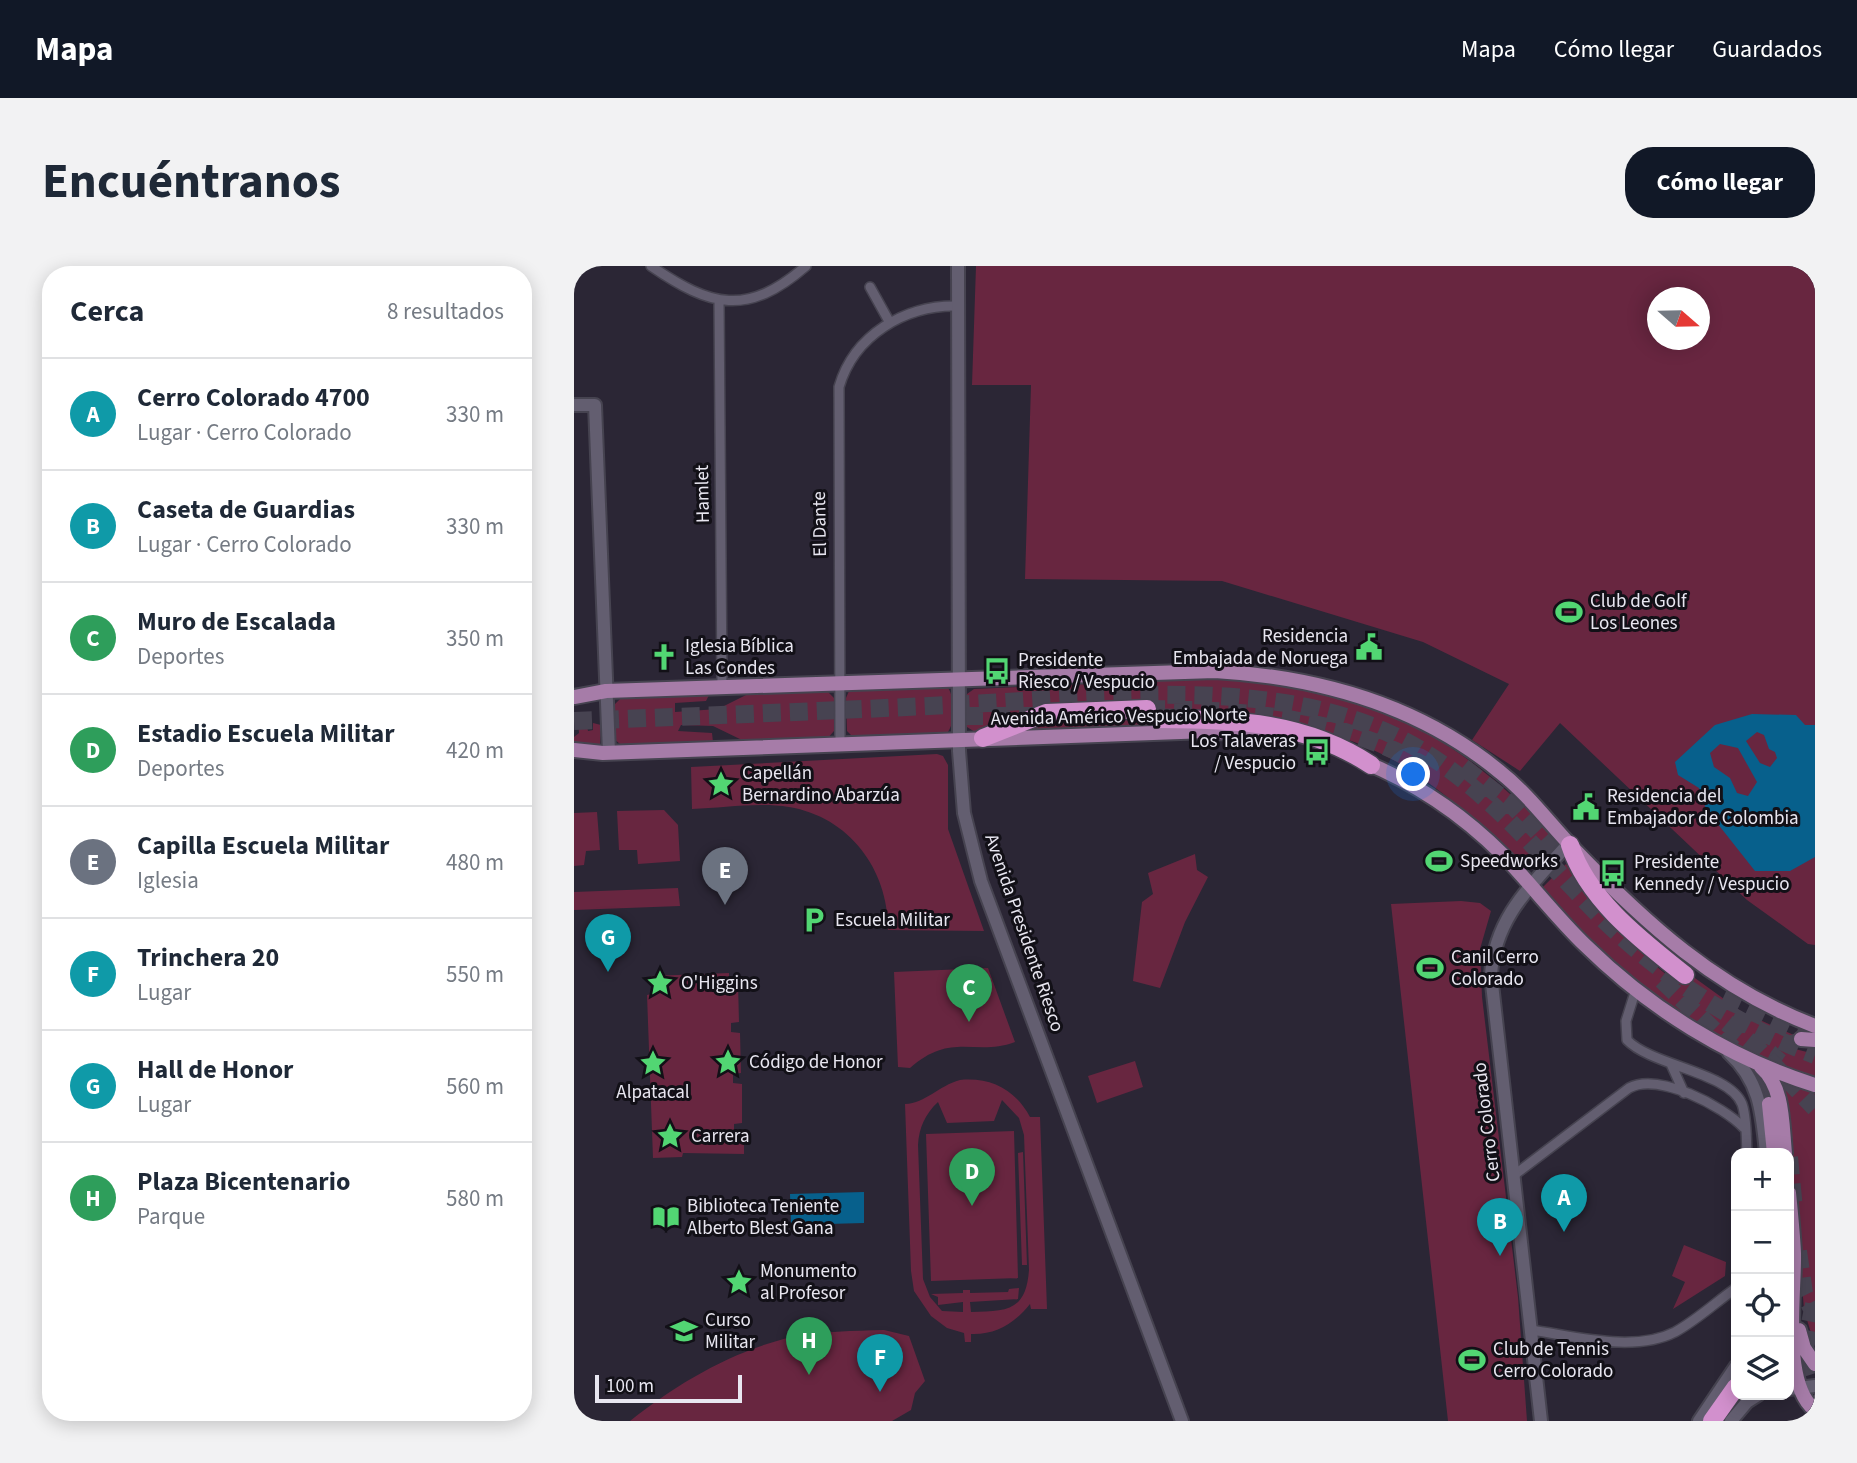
<!DOCTYPE html>
<html lang="es">
<meta charset="utf-8">
<style>
:root{--surface:#fff;--page:#f2f2f3;--text:#1f2937;--muted:#747a83;--line:#e0e1e3;--accent:#111827}
body{margin:0;font-family:"Source Sans 3",sans-serif;background:var(--page);color:var(--text)}
.controls{position:absolute;right:21px;bottom:21px;display:grid;overflow:hidden;border-radius:14px;box-shadow:0 4px 18px #0003}
.controls button{width:63px;height:63px;display:grid;place-items:center;padding:0;border:0;border-bottom:2px solid var(--line);background:var(--surface);color:var(--text);font:35px sans-serif}
.compass{position:absolute;left:1073px;top:21px;width:63px;height:63px;border-radius:50%;background:var(--surface);box-shadow:0 4px 18px #0003;rotate:110deg}
.scale{position:absolute;left:21px;bottom:18px;width:147px;box-sizing:border-box;padding-left:7px;border:4px solid #e8e6f0;border-top:0;font-size:19px;line-height:24px;white-space:nowrap;color:#e8e6f0;-webkit-text-stroke:5px #121017;paint-order:stroke}
.you{position:absolute;left:840px;top:509px;width:24px;height:24px;margin:-18px;border:5px solid #fff;border-radius:50%;background:#1a73e8;box-shadow:0 0 0 10px #1a73e833}
.badge{display:grid;place-items:center;width:46px;height:46px;border-radius:50%;background:var(--accent);color:#fff;font-size:23px;font-weight:700}
.pin{position:absolute;translate:-50% -58px;filter:drop-shadow(0 2px 4px #0008)}
.pin::after{content:'';position:absolute;top:37px;width:24px;height:21px;background:inherit;clip-path:polygon(0 0,100% 0,50% 100%)}
.list{margin:0;padding:0;list-style:none}
h2{display:flex;justify-content:space-between;align-items:center;height:91px;margin:0;padding:0 28px;font-size:30px}
h2 small{font-size:23px;font-weight:400;color:var(--muted)}
.list li{display:grid;grid-template-columns:46px 1fr auto;gap:21px;align-items:center;box-sizing:border-box;height:112px;padding:0 28px;border-top:2px solid var(--line)}
.list b{display:block;font-size:26px;white-space:nowrap}
.list p{margin:0;font-size:23px;white-space:nowrap;color:var(--muted)}
.list em{font-size:23px;font-style:normal;color:var(--muted)}
.icon{flex:none;width:38px;height:38px;fill:none;stroke:currentColor;stroke-width:2;stroke-linecap:round;stroke-linejoin:round}
.map{position:relative;flex:none;width:1241px;height:1155px;overflow:hidden;border-radius:28px}
header{display:flex;align-items:center;gap:42px;box-sizing:border-box;height:98px;padding:0 35px;background:var(--accent);color:#fff}
header strong{font-size:33px}
nav{display:flex;gap:38px;margin-inline-start:auto;font-size:24px}
.intro{display:flex;align-items:center;justify-content:space-between;box-sizing:border-box;height:168px;padding:0 42px}
h1{margin:0;font-size:49px}
.button{padding:18px 32px;border-radius:28px;background:var(--accent);color:#fff;font-size:24px;font-weight:700}
main{display:flex;gap:42px;padding:0 42px}
aside{flex:1;background:var(--surface);border-radius:28px;box-shadow:0 4px 18px #0003}
.map>svg:first-child{display:block}
.green{fill:#682640;fill-rule:evenodd}
.water{fill:#07608c;fill-rule:evenodd}
.lines{fill:none;stroke-linecap:round;stroke-linejoin:round}
.primary-tunnel{stroke:#474351;stroke-width:14;stroke-dasharray:14 7;stroke-linecap:butt}
.highway-tunnel{stroke:#474351;stroke-width:18;stroke-dasharray:18 9;stroke-linecap:butt}
.street-casing{stroke:#464350;stroke-width:12}
.secondary-casing{stroke:#464350;stroke-width:16}
.primary-casing{stroke:#464350;stroke-width:18}
.highway-casing{stroke:#464350;stroke-width:21}
.street{stroke:#635e70;stroke-width:9}
.secondary{stroke:#635e70;stroke-width:12}
.primary{stroke:#a67ca8;stroke-width:14}
.highway{stroke:#d290cd;stroke-width:18}
.labels{text-anchor:middle;dominant-baseline:central;stroke-width:6;stroke-linejoin:round;paint-order:stroke}
.street-label{font-size:19px;fill:#e8e6f0;stroke:#121017}
.poi-label{font-size:19px;fill:#e8e6f0;stroke:#121017;text-anchor:start}
</style>
<header>
<strong>Mapa</strong>
<nav><a>Mapa</a><a>Cómo llegar</a><a>Guardados</a></nav>
</header>
<div class="intro"><h1>Encuéntranos</h1><a class="button">Cómo llegar</a></div>
<main>
<aside>
<h2>Cerca<small>8 resultados</small></h2>
<ul class="list">
<li><span class="badge" style="background:#0f9aa8">A</span><div><b>Cerro Colorado 4700</b><p>Lugar · Cerro Colorado</p></div><em>330 m</em></li>
<li><span class="badge" style="background:#0f9aa8">B</span><div><b>Caseta de Guardias</b><p>Lugar · Cerro Colorado</p></div><em>330 m</em></li>
<li><span class="badge" style="background:#2e9e5b">C</span><div><b>Muro de Escalada</b><p>Deportes</p></div><em>350 m</em></li>
<li><span class="badge" style="background:#2e9e5b">D</span><div><b>Estadio Escuela Militar</b><p>Deportes</p></div><em>420 m</em></li>
<li><span class="badge" style="background:#6b7280">E</span><div><b>Capilla Escuela Militar</b><p>Iglesia</p></div><em>480 m</em></li>
<li><span class="badge" style="background:#0f9aa8">F</span><div><b>Trinchera 20</b><p>Lugar</p></div><em>550 m</em></li>
<li><span class="badge" style="background:#0f9aa8">G</span><div><b>Hall de Honor</b><p>Lugar</p></div><em>560 m</em></li>
<li><span class="badge" style="background:#2e9e5b">H</span><div><b>Plaza Bicentenario</b><p>Parque</p></div><em>580 m</em></li>
</ul>
</aside>
<div class="map">
<svg width="1241" height="1155" viewBox="0 0 1241 1155">
<rect width="100%" height="100%" fill="#2b2635"/>
<!-- green -->
<path class="green" d="M402,0H1241V679L1234,678L1173,634L986,457L946,505L898,474L935,418L849,376L648,315L451,313L457,119H398ZM1084,32H1126V74H1084Z
M648,412C771,419 854,452 945,536C956,547 980,564 980,581L965,601L953,603C939,592 927,578 914,566C894,547 870,528 848,512C772,457 676,449 586,448L585,461L450,466C487,442 535,447 577,446L576,435C540,436 502,434 468,443C444,450 425,463 401,466L393,461V428L400,423Z
M374,422C381,431 381,459 373,467L278,470L273,465L272,432L275,425Z
M253,425L261,433L260,465L253,473L170,475L139,460L107,459L104,465L138,467L139,476L46,478L40,473V439L47,432L135,429L132,435L101,437V446L144,443L172,429Z
M0,453L12,455L14,465L19,464V457L27,459L26,481H0V471L5,467L4,456Z
M363,488L369,490L374,499V563L410,665L314,664C315,605 276,551 215,541C184,536 149,542 118,543L117,501Z
M90,544L104,559L106,595L64,598L63,584H45L43,545Z
M23,546L26,584L12,585L10,599L0,600V547Z
M621,588L623,604L634,611L611,656L586,722L559,715L568,636L579,628L574,607Z
M992,598C1027,646 1057,681 1104,718L1114,707L1168,746L1222,770L1221,783L1241,788V817C1217,807 1188,800 1166,787C1090,743 1024,689 969,621Z
M104,622L106,640L0,644V626Z
M887,635L906,637L917,645L906,683L908,731L944,1031L953,1155H874L817,638Z
M414,702L441,776C401,791 378,765 336,802L324,801L320,706Z
M155,707V716H164L165,756L157,757V766L166,767L167,807L159,808V817L168,818V857L160,858V866L170,867V888L109,887L108,891L79,892L73,729L77,728V710Z
M561,795L569,821L523,837L514,810Z
M386,814C416,811 441,823 456,851H466L473,1043H457L456,1038C441,1057 422,1069 397,1068V1076H391L390,1067L373,1062L357,1050L340,1025L337,1005L331,838C352,837 364,820 386,814ZM428,834L445,852L450,869L455,1004C452,1046 432,1045 397,1046L396,1036L444,1033L445,1022L435,1023L434,1026L396,1027V1024H389V1027L357,1028L364,1031V1039L389,1036V1046L368,1045L356,1031L349,1013L344,879C345,862 351,848 364,836L373,857L420,855Z
M1204,816L1241,825V1080L1230,1044L1216,867Z
M440,865L444,1012L357,1015L352,868Z
M449,886L453,999H448L444,887Z
M1110,979L1152,996L1151,1010L1099,1043L1111,1016L1098,1010Z
M310,1064L335,1070L351,1115L341,1127L337,1144L318,1155H56C104,1117 158,1085 218,1071C247,1065 280,1065 310,1064Z"/>
<!-- water -->
<path class="water" d="M1178,448L1222,449L1231,459H1241V591L1216,605H1181L1132,543L1125,522L1104,509L1101,496L1141,459ZM1183,466L1190,469L1195,483L1201,486L1203,492L1196,501L1186,497L1172,475ZM1146,478L1164,482L1183,516L1174,530L1163,527L1156,512L1140,501L1136,487Z
M290,926V957L217,959L216,928Z"/>
<g class="lines">
<!-- primary-tunnel -->
<path class="primary-tunnel" d="M1195,838C1193,812 1196,780 1227,773"/>
<!-- highway-tunnel -->
<path class="highway-tunnel" d="M573,443C673,444 771,451 859,505
M391,450H461
M0,455C125,450 250,445 375,439C526,433 717,403 850,486C919,529 969,592 1025,649C1085,709 1161,759 1241,789
M889,501L941,542L989,593
M1088,714L1180,803L1205,847
M1149,732L1241,775
M1153,757L1183,782L1241,842
M1215,891L1220,943
M1224,985L1230,1027L1241,1049
M1240,1038L1231,1082L1241,1112"/>
<defs>
<path id="street" d="M77,0C137,41 173,51 232,0
M296,21L316,57
M145,34L148,421
M266,479L265,121C280,69 331,39 383,40
M1062,723L1052,755L1053,774C1078,800 1155,806 1168,838C1173,852 1172,872 1173,887
M1097,798L1110,827
M939,910L1055,822C1084,806 1149,840 1170,862
M957,1064C1000,1070 1060,1087 1101,1066C1123,1054 1142,1036 1162,1022"/>
<path id="secondary" d="M384,0L385,485L390,547L407,615L608,1155
M0,139H21L35,486
M1155,787C1186,815 1188,847 1192,887
M1215,1123L1241,1120
M967,1155L917,709C921,650 958,619 995,577
M1125,1155L1162,1100
M1157,1155L1173,1136L1184,1129"/>
<path id="primary" d="M0,431L32,425L641,405C744,411 845,439 926,506C954,528 975,557 999,582C1071,657 1143,723 1241,760
M0,484L29,487L634,465L712,472
M788,495C840,516 889,549 929,589C957,618 982,651 1011,679C1075,742 1155,792 1241,819
M1227,773L1241,774
M1187,801C1210,821 1208,859 1211,887
M1195,838L1200,887
M1215,927C1217,947 1219,967 1220,987C1221,1026 1207,1118 1241,1144
M1225,1064L1230,1082L1241,1098"/>
<path id="highway" d="M586,453C661,453 732,456 797,499
M409,472L472,447L573,443
M996,579C1014,634 1067,674 1111,709
M1138,1155L1162,1121"/>
</defs>
<!-- street casing -->
<use href="#street" class="street-casing"/>
<!-- secondary casing -->
<use href="#secondary" class="secondary-casing"/>
<!-- primary casing -->
<use href="#primary" class="primary-casing"/>
<!-- highway casing -->
<use href="#highway" class="highway-casing"/>
<!-- street -->
<use href="#street" class="street"/>
<!-- secondary -->
<use href="#secondary" class="secondary"/>
<!-- primary -->
<use href="#primary" class="primary"/>
<!-- highway -->
<use href="#highway" class="highway"/>
</g>
<!-- icons -->
<defs>
<symbol id="stadium-bare" viewBox="-9 -9 18 18"><path d="M0-5a6.5 5 0 1 0 0 10a6.5 5 0 1 0 0-10ZM-3.5-1.8h7v3.6h-7Z" fill="#52d673" stroke="#121017" stroke-width="2.5" paint-order="stroke"/></symbol>
<symbol id="civic-bare" viewBox="-9 -9 18 18"><path d="M-.6-6.5H3V-4.5H.6V-3L4-1V1h2V6H-6V1h2V-1L-.6-3ZM-1.2 2.5V6h2.4V2.5Z" fill="#52d673" stroke="#121017" stroke-width="2.5" paint-order="stroke"/></symbol>
<symbol id="church-bare" viewBox="-9 -9 18 18"><path d="M-1.2-6h2.4v3.5h3.3v2.4h-3.3V6h-2.4V-.1h-3.3v-2.4h3.3Z" fill="#52d673" stroke="#121017" stroke-width="2.5" paint-order="stroke"/></symbol>
<symbol id="bus-bare" viewBox="-9 -9 18 18"><path d="M-5-6H5V4H4V6H2V4H-2V6H-4V4H-5ZM-3.5-4V0h7V-4ZM-3.5 1.2v1.5H-2V1.2ZM2 1.2v1.5H3.5V1.2Z" fill="#52d673" stroke="#121017" stroke-width="2.5" paint-order="stroke"/></symbol>
<symbol id="sight-bare" viewBox="-9 -9 18 18"><path d="M0-6L1.8-2.2L6-1.7L2.9 1.2L3.7 5.4L0 3.3L-3.7 5.4L-2.9 1.2L-6-1.7L-1.8-2.2Z" fill="#52d673" stroke="#121017" stroke-width="2.5" paint-order="stroke"/></symbol>
<symbol id="parking-bare" viewBox="-9 -9 18 18"><path d="M-3.5-5.5H1a3.5 3.5 0 0 1 0 7H-1V5.5H-3.5ZM-1-3.4V-.6H.8a1.4 1.4 0 0 0 0-2.8Z" fill="#52d673" stroke="#121017" stroke-width="2.5" paint-order="stroke"/></symbol>
<symbol id="library-bare" viewBox="-9 -9 18 18"><path d="M-6-4Q-3-5.5-.7-3.5V5Q-3 3-6 4ZM6-4Q3-5.5 .7-3.5V5Q3 3 6 4Z" fill="#52d673" stroke="#121017" stroke-width="2.5" paint-order="stroke"/></symbol>
<symbol id="university-bare" viewBox="-9 -9 18 18"><path d="M0-5L7-2L0 1L-7-2ZM-4 1L0 2.5L4 1V4Q0 6-4 4Z" fill="#52d673" stroke="#121017" stroke-width="2.5" paint-order="stroke"/></symbol>
</defs>
<g fill-rule="evenodd">
<use href="#stadium-bare" x="976" y="327" width="38" height="38"/>
<use href="#civic-bare" x="776" y="362" width="38" height="38"/>
<use href="#church-bare" x="71" y="372" width="38" height="38"/>
<use href="#bus-bare" x="404" y="386" width="38" height="38"/>
<use href="#bus-bare" x="724" y="467" width="38" height="38"/>
<use href="#sight-bare" x="128" y="499" width="38" height="38"/>
<use href="#civic-bare" x="993" y="522" width="38" height="38"/>
<use href="#stadium-bare" x="846" y="576" width="38" height="38"/>
<use href="#bus-bare" x="1020" y="588" width="38" height="38"/>
<use href="#parking-bare" x="221" y="635" width="38" height="38"/>
<use href="#stadium-bare" x="837" y="683" width="38" height="38"/>
<use href="#sight-bare" x="67" y="698" width="38" height="38"/>
<use href="#sight-bare" x="135" y="777" width="38" height="38"/>
<use href="#sight-bare" x="60" y="778" width="38" height="38"/>
<use href="#sight-bare" x="77" y="851" width="38" height="38"/>
<use href="#library-bare" x="73" y="932" width="38" height="38"/>
<use href="#sight-bare" x="146" y="997" width="38" height="38"/>
<use href="#university-bare" x="91" y="1046" width="38" height="38"/>
<use href="#stadium-bare" x="879" y="1075" width="38" height="38"/>
</g>
<g class="labels">
<!-- street labels -->
<g class="street-label">
<text transform="translate(129 228) rotate(-91)">Hamlet</text>
<text transform="translate(246 258) rotate(-91)">El Dante</text>
<text transform="translate(545 451) rotate(-1)">Avenida Américo Vespucio Norte</text>
<text transform="translate(450 667) rotate(71)">Avenida Presidente Riesco</text>
<text transform="translate(913 856) rotate(-97)">Cerro Colorado</text>
</g>
<!-- poi labels -->
<g class="poi-label">
<text x="1016" y="335">Club de Golf<tspan x="1016" dy="22">Los Leones</tspan></text>
<text x="774" y="370" text-anchor="end">Residencia<tspan x="774" dy="22">Embajada de Noruega</tspan></text>
<text x="111" y="380">Iglesia Bíblica<tspan x="111" dy="22">Las Condes</tspan></text>
<text x="444" y="394">Presidente<tspan x="444" dy="22">Riesco / Vespucio</tspan></text>
<text x="722" y="475" text-anchor="end">Los Talaveras<tspan x="722" dy="22">/ Vespucio</tspan></text>
<text x="168" y="507">Capellán<tspan x="168" dy="22">Bernardino Abarzúa</tspan></text>
<text x="1033" y="530">Residencia del<tspan x="1033" dy="22">Embajador de Colombia</tspan></text>
<text x="886" y="595">Speedworks</text>
<text x="1060" y="596">Presidente<tspan x="1060" dy="22">Kennedy / Vespucio</tspan></text>
<text x="261" y="654">Escuela Militar</text>
<text x="877" y="691">Canil Cerro<tspan x="877" dy="22">Colorado</tspan></text>
<text x="107" y="717">O'Higgins</text>
<text x="175" y="796">Código de Honor</text>
<text x="79" y="826" text-anchor="middle">Alpatacal</text>
<text x="117" y="870">Carrera</text>
<text x="113" y="940">Biblioteca Teniente<tspan x="113" dy="22">Alberto Blest Gana</tspan></text>
<text x="186" y="1005">Monumento<tspan x="186" dy="22">al Profesor</tspan></text>
<text x="131" y="1054">Curso<tspan x="131" dy="22">Militar</tspan></text>
<text x="919" y="1083">Club de Tennis<tspan x="919" dy="22">Cerro Colorado</tspan></text>
</g>
</g>
</svg>
<div class="controls">
<button>+</button>
<button>−</button>
<button><svg class="icon" aria-label="locate" viewBox="0 0 24 24"><circle cx="12" cy="12" r="6"/><path d="M12 2v4M12 18v4M2 12h4M18 12h4"/></svg></button>
<button><svg class="icon" aria-label="layers" viewBox="0 0 24 24"><path d="M12 4l9 5-9 5-9-5zM3 14l9 5 9-5"/></svg></button>
</div>
<svg class="compass" viewBox="-18 -18 36 36"><path d="M0-13l5 13h-10z" fill="#e53935"/><path d="M0 13l5-13h-10z" fill="#747a83"/></svg>
<div class="scale">100 m</div>
<div class="you"></div>
<div class="pin badge" style="left:990px;top:966px;background:#0f9aa8">A</div>
<div class="pin badge" style="left:926px;top:990px;background:#0f9aa8">B</div>
<div class="pin badge" style="left:395px;top:756px;background:#2e9e5b">C</div>
<div class="pin badge" style="left:398px;top:940px;background:#2e9e5b">D</div>
<div class="pin badge" style="left:151px;top:639px;background:#6b7280">E</div>
<div class="pin badge" style="left:306px;top:1126px;background:#0f9aa8">F</div>
<div class="pin badge" style="left:34px;top:706px;background:#0f9aa8">G</div>
<div class="pin badge" style="left:235px;top:1109px;background:#2e9e5b">H</div>
</div>
</main>
